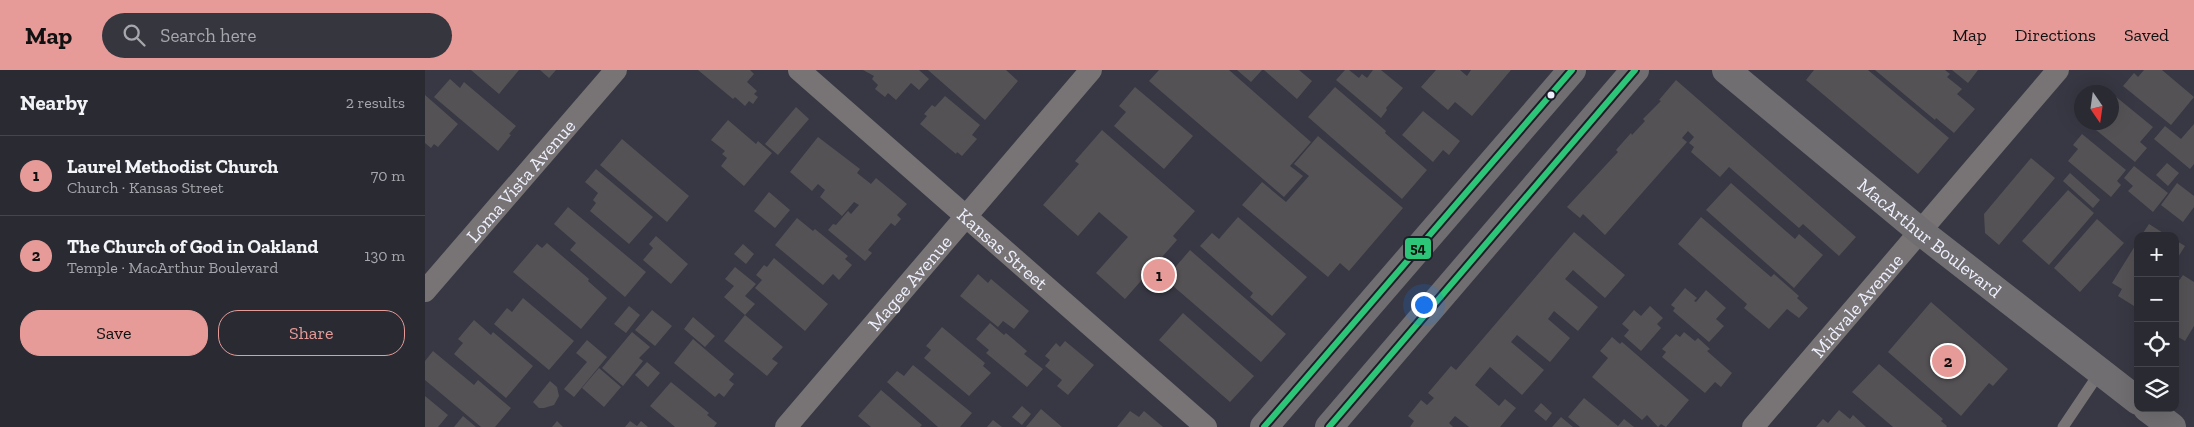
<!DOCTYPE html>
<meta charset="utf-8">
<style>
:root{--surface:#292a32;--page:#35363e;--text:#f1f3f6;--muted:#a5a7ac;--line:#45464d;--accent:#e69b98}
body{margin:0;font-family:"Zilla Slab",serif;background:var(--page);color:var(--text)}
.controls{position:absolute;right:15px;bottom:15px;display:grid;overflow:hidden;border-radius:10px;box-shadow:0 5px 20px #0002}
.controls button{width:45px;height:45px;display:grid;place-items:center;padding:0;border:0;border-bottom:1px solid var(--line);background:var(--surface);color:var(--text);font:25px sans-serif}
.compass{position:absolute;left:1649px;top:15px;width:45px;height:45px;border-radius:50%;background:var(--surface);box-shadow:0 5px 20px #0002;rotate:167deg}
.you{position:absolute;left:998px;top:234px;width:18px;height:18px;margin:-12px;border:4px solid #fff;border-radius:50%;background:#1a73e8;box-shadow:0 0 0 8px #1a73e833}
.badge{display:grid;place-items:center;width:32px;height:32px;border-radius:50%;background:var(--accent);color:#111;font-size:16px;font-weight:700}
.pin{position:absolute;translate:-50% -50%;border:2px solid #fff;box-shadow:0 1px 5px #0006}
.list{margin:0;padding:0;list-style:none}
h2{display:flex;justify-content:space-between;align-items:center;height:65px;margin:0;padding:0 20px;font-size:21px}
h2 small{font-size:16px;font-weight:400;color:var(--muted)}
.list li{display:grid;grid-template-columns:32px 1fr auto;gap:15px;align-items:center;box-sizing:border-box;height:80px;padding:0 20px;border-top:1px solid var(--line)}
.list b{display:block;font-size:19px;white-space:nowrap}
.list p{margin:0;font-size:16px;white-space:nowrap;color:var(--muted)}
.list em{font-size:16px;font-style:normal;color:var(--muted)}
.actions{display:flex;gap:10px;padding:15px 20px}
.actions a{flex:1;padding:11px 0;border:1px solid var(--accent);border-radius:20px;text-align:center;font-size:18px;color:var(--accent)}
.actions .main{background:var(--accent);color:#111}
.icon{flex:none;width:28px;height:28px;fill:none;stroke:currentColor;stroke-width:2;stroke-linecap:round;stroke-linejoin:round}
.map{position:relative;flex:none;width:1769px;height:357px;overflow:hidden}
header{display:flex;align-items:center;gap:30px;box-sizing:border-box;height:70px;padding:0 25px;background:var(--accent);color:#111}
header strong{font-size:24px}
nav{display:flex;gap:28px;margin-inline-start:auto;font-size:18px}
.search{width:350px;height:45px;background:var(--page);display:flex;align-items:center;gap:12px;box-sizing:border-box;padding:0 18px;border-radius:28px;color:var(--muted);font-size:19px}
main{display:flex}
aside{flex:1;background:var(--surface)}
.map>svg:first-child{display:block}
.building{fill:#555255}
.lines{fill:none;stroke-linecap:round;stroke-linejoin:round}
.service{stroke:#787475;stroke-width:11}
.minor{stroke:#787475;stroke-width:22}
.secondary{stroke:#706e71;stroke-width:28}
.bus-1-casing{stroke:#1c1d27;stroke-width:10}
.bus-1{stroke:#2dc577;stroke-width:6}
.bus-dot{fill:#eef0fe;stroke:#1c1d27;stroke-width:2}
.labels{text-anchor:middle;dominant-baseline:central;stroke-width:4;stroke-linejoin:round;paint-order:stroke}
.street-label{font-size:19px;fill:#eef0fe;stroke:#1c1d27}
.line-badge{stroke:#1c1d27;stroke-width:2}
.pale-badge-label{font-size:14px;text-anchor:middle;font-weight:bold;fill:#111}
</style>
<header>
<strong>Map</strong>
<div class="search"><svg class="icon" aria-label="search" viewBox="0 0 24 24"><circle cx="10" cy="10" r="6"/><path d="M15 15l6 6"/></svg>Search here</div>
<nav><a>Map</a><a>Directions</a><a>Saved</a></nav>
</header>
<main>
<aside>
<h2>Nearby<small>2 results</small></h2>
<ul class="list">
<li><span class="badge">1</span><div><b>Laurel Methodist Church</b><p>Church · Kansas Street</p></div><em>70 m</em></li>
<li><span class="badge">2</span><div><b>The Church of God in Oakland</b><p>Temple · MacArthur Boulevard</p></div><em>130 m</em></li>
</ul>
<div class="actions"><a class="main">Save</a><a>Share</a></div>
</aside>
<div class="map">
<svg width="1769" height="357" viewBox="0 0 1769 357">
<rect width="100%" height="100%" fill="#373843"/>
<!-- building -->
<path class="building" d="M46,0H94L74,24Z
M115,0H131L124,8Z
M273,0H325L329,4L322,12L332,21L329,24L333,27L328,34L324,31L320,36L310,27L308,29Z
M438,0H494L504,9L494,20L486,13L471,30L463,23L460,27L450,19L453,15L447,9L449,6Z
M503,0H581L593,11L560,50Z
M734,0H804L886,72L865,96L878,106L859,127L724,11Z
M812,0H837L826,12Z
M839,0H874L887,11L872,29Z
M920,0H924L934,8L937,4L942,8L948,0H956L978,18L961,38L962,40L956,48L911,10Z
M1011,0H1035L1042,6L1046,0H1086L1047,46L1030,32L1023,40L996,17Z
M1389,0H1443L1524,68L1493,104L1381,10Z
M1450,0H1520L1525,4L1522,7L1537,19L1532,24L1550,39L1529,63L1511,48L1510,50Z
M1527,0H1553L1543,13Z
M1719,0H1737L1769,27L1746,55L1698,16L1709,3L1713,7Z
M25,9L35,18L39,12L91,56L84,64L86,65L73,81L9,27Z
M1251,10L1431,167L1414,186L1378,154L1374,158L1304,97L1295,107L1266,82L1269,77L1264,73L1269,67L1263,61L1257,68L1262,72L1180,165L1158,144L1155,148L1142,137L1193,82L1191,80L1206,63L1207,65L1220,51L1218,49L1236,31L1234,30Z
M710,17L768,66L739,99L689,56L701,42L694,36Z
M910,17L961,61L960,63L1002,100L977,129L883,47Z
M0,25L33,54L13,77L9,74L6,78L0,73Z
M520,26L555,55L547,65L552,69L537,86L532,82L531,84L495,54L502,46L499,44L507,35L510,37Z
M1690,26L1728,57L1715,72L1722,78L1710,92L1665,55L1668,52H1686V30Z
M371,37L384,49L353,85L340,74Z
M998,41L1035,71L1024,85L1018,80L1008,92L977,65Z
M303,50L331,74L333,71L347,83L319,116L296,96L302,88L297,84L300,81L286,70Z
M1769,54V94L1765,99L1729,69L1740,56L1756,69Z
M677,60L770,141L748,166L752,170L700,229L671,203L703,167L674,142L653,166L618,135L654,94L650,91Z
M1657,64L1701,100L1692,111L1696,115L1686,127L1643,91L1653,79L1648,75Z
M893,66L978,138L924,201L915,193L903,207L817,135L837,112L861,132L884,106L869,94Z
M393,67L435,99L432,103L446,114L451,108L482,134L472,145L476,149L470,156L466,153L443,180L447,183L440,191L403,160L408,154L411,155L423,141L426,144L434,135L429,132L417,146L395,127L400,120L393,114L387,121L365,102Z
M197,69L264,126L242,152L175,95Z
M1606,88L1630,108L1574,175L1560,163L1559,144Z
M1742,93L1754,103L1743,116L1731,105Z
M1709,96L1743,123L1728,142L1703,121L1708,116L1699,108Z
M171,99L228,147L204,174L165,141L171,133L168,130L173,123L160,112Z
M1645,103L1675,130L1668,138L1638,111Z
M1306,113L1370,169L1374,164L1398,185L1369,218L1281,140Z
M1752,113L1769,126V137L1758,152L1736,135Z
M1643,120L1669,143L1624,195L1597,171Z
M344,122L365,140L350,158L329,141Z
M143,137L221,202L200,227L145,180L151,173L129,154Z
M813,147L882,207L847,246L825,227L828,223L775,176L787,163L794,169Z
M1276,147L1346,207L1349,204L1374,226L1372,228L1383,238L1374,248L1362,239L1344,259L1319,238L1322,234L1253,174Z
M372,148L388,161L390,159L423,186L420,189L427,195L414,210L408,204L398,215L350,175Z
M1672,149L1699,173L1655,222L1629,198Z
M1724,154L1743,166H1716Z
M1149,162L1200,205L1180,228L1148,200L1140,209L1173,237L1153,261L1129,241L1123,249L1145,268L1125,292L1092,265L1086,272L1119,300L1097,325L1065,297L1050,315L1074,336L1080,329L1091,338L1075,357H1044L1030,346L1024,353L1028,357H985L989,351L983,346L996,330L1002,335L1009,328L1003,323L1026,296L1031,300Z
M231,166L263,194L246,214L218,190L228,178L224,174Z
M1750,170L1760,176L1750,192Z
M1713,171V230L1709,236L1693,226L1697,219L1687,213Z
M122,173L164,209L163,211L182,228L156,259L88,202L112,174L117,178Z
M318,174L329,184L321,194L309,184Z
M765,180L861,264L836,292L740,209Z
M349,188L403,234L380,261L330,218L337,210L331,205L339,195L342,197Z
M310,197L331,214L320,226L330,234L320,245L299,227L309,216L300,209Z
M553,204L563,213L566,209L604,241L589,259L578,251L573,257L535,226Z
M1758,205L1769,212V256L1760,271L1750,265V216Z
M1260,218L1272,228L1269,231L1271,232L1281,220L1301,238L1291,249L1299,256L1284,272L1248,241L1250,238L1246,235Z
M98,228L149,271L124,300L69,254L82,238L87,242Z
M1506,232L1583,299L1568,316L1564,313L1536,346L1463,282Z
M204,236L215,245L201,263L189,254Z
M1225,236L1238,248L1232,254L1236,258L1216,281L1199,266L1204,260L1197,254L1209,240L1216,246Z
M227,240L247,256L230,276L210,260Z
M758,243L829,306L805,332L734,270Z
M320,245L358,277L347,289L353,293L342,306L299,271Z
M268,247L290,266L280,277L259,259Z
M49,250L66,265L68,262L108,296L81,328L29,284L38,273L33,269Z
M565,253L579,265L581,263L602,281L599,284L618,299L602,317L561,283L564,280L551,269Z
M517,257L560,293L558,296L566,303L544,326L499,288L506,280L501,276Z
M207,262L225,277L214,288L218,291L198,316L177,298Z
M1259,262L1270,271L1273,268L1285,279L1282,281L1307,303L1296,317L1290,312L1280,323L1237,287L1241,282L1237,279L1251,264L1255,267Z
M1187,267L1195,274L1197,272L1264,330L1241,357L1236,354L1233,357L1222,345L1217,350L1167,307L1183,288L1175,281Z
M268,269L309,304L304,310L309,314L299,327L294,323L290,327L249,293Z
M162,270L182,287L149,327L139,319L162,292L151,283Z
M640,271L669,295L643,325L632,316L637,310L620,296L625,290L620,286L631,273L635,277Z
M8,281L49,315L53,310L86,338L70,357H56L0,310V291Z
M222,292L235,303L223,317L210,305Z
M1454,294L1518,349L1516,351L1522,356L1521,357H1468L1427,322Z
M488,295L547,343L535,357H513L462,312L472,301L479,306Z
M174,298L196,317L179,337L157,318Z
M125,311L132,317L134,326L129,335L119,338H114L108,332Z
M246,312L284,343L282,345L292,353L289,357H250L225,336Z
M456,320L497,355L495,357H446L433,346Z
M0,326L23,345L13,357H0Z
M1159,328L1193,356L1199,349L1209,357H1155L1143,347Z
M1116,333L1127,343L1121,351L1109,341Z
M597,336L606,344L597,355L587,347Z
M616,339L637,357H601Z
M1414,340L1425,349L1428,345L1441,357H1391L1398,349L1403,353Z
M705,341L714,347L719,341L738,357H692Z
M38,346L51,357H29Z
M1136,347L1148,357H1127Z
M568,350L577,357H562Z
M132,351L138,357H127Z
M205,351L212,356L216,351L223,357H200Z"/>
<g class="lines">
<!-- service -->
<path class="service" d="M1638,357L1675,302"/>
<!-- minor -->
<g class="minor">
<path id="s1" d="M374,0L781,357"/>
<path id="s2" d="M0,221L191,0"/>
<path id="s3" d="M361,357L666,0"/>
<path id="s4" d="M1328,357L1633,0"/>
</g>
<!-- secondary -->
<g class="secondary">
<path id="s5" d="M1301,0L1496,162L1713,331"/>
<path d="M1722,338L1747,357"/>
<path d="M839,357L1147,0"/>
<path d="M904,357L1210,0"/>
</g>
<defs>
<path id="bus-1" d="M839,357L1147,0
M904,357L1210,0"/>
</defs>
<!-- bus-1 casing -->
<use href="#bus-1" class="bus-1-casing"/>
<!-- bus-1 -->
<use href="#bus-1" class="bus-1"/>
</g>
<!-- markers -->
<circle class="bus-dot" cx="1126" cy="25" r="4.5"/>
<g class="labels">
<!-- street labels -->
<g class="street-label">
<text stroke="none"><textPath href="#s2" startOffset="146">Loma Vista Avenue</textPath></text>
<text stroke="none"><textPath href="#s5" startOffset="264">MacArthur Boulevard</textPath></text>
<text stroke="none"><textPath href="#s1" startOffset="271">Kansas Street</textPath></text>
<text stroke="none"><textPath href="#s3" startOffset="190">Magee Avenue</textPath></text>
<text stroke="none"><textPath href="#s4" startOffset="160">Midvale Avenue</textPath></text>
</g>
</g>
<rect class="line-badge" x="979" y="167" width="28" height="23" rx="5" fill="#2dc577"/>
<g class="pale-badge-label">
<text x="993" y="183">54</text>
</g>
</svg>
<div class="controls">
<button>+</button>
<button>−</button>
<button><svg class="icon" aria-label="locate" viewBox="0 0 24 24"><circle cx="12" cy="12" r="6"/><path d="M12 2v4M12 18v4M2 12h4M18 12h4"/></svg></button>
<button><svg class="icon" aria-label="layers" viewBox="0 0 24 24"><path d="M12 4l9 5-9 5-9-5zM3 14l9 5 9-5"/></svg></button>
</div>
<svg class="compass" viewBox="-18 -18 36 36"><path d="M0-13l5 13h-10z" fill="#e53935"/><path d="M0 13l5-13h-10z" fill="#a5a7ac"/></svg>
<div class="you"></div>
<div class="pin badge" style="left:734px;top:205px">1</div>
<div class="pin badge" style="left:1523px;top:291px">2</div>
</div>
</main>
